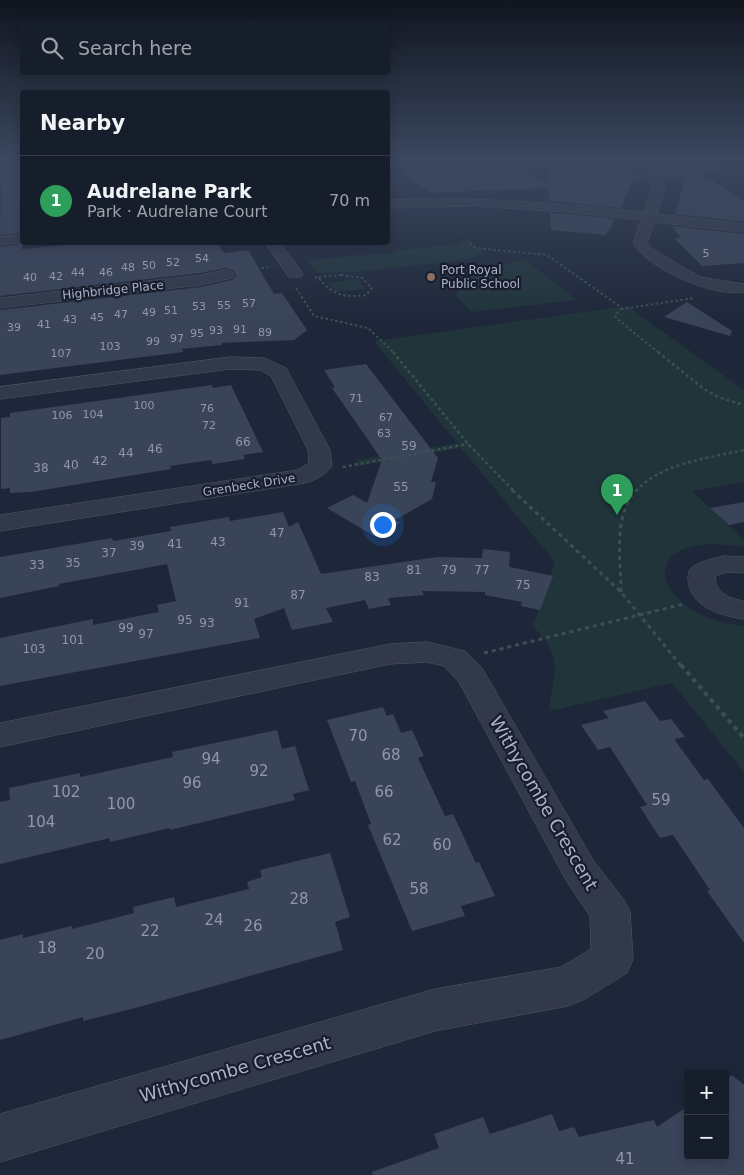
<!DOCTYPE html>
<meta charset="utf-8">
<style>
:root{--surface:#161d2b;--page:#232a37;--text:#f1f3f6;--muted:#9ea2a9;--line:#353b47;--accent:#b45309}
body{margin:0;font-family:"DejaVu Sans",sans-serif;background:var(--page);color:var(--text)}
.controls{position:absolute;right:15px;bottom:15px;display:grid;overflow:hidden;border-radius:5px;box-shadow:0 2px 12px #0003}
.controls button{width:45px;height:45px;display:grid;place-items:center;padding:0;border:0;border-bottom:1px solid var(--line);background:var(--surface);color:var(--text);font:25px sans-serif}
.you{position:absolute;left:382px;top:524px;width:18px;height:18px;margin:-12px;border:4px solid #fff;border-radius:50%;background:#1a73e8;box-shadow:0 0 0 8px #1a73e833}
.badge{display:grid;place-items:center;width:32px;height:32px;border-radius:50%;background:var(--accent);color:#fff;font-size:16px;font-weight:700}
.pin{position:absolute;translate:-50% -41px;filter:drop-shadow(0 1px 2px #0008)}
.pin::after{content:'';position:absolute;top:26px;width:18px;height:15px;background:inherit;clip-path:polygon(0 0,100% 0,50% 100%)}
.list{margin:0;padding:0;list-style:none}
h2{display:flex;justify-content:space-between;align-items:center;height:65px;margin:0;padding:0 20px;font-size:21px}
h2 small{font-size:16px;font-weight:400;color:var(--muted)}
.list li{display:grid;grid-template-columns:32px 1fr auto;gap:15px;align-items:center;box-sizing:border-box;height:90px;padding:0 20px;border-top:1px solid var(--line)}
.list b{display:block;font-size:19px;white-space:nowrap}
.list p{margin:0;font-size:16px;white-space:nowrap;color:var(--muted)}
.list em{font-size:16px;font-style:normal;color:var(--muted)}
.icon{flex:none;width:28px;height:28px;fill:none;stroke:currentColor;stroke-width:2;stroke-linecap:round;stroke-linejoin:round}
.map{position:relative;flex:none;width:744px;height:1175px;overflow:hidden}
.search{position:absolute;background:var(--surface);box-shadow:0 2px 12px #0003;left:20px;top:20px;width:370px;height:55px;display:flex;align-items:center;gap:12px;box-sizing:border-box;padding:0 18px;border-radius:5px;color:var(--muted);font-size:19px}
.panel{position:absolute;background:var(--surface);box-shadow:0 2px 12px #0003;left:20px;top:90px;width:370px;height:155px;border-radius:5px}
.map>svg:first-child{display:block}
.green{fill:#20343a}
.building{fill:#3a4459}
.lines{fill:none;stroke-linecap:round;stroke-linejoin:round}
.minor-casing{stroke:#4f5667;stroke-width:1}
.path-far4{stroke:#3b5055;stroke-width:1;stroke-dasharray:2 2;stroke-linecap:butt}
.path-far3{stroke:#3b5055;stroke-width:2;stroke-dasharray:2.5 2.5;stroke-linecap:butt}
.path-far2{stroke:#3b5055;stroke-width:2.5;stroke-dasharray:3 3;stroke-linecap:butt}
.path-far1{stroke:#3b5055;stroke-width:3;stroke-dasharray:4 4;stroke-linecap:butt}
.path{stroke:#3b5055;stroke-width:4;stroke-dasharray:4.5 4.5;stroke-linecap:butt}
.minor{fill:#32394a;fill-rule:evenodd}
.education-dot{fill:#8d6e63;stroke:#181e2e;stroke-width:2}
.labels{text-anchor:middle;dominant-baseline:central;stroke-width:4.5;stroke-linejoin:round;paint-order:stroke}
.far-number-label{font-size:11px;fill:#9097ab}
.far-poi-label{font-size:12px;fill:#acb3c6;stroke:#181e2e;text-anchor:start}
.far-street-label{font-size:12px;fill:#acb3c6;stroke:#181e2e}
.number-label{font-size:12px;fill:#9097ab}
.near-number-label{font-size:15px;fill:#9097ab}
.near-street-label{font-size:18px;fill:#acb3c6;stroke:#181e2e}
</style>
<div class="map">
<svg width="744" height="1175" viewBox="0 0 744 1175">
<rect width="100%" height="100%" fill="#1e2739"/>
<!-- green -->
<path class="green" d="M467,240L484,253L472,259L356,272L318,273L308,261L360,255L390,254L396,251L462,243L459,241Z
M524,259L577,300L471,312L456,296L462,280L486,269Z
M357,279L366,289L336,292L328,283Z
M627,306L744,390V482L692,491L744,540V547C628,528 650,616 744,626V772L672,683L549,711C553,669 566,662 533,626L555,562L461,448L356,466L357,460L457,443L374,341Z"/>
<!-- building -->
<path class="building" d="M667,159H717L718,173L702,174L744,200V222L675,214L686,176L664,178L629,162Z
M608,164L641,180L632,181L621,208L549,201L548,188L429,193L400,170L438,166L441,168L506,169L510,171L526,170L547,182L546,170Z
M22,167V233L0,235L1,168Z
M550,213L566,214L615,219L606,235L551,230Z
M672,226L744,234V263L702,266L674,238H681Z
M95,242H217L224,253L248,250L274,294L282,293L307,330L294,340L222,343V345L182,349L183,352L0,375V310L201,287L232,280L236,276L234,271L226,268L201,273L0,296V247L22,244V249Z
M687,302L732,331L730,336L664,317Z
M366,364L438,458L431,482H436L432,499L395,520L400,523L374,536L327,508L353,495L367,503L382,460L332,388L335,387L324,370Z
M212,385L213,388L231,385L263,452L243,455L245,459L213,464L211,460L170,466L171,469L31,492L10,493V488L1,489V418L10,417V413Z
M744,502V522L729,525L710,508Z
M283,512L289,527L298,522L321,574L437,557L482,558L483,549L510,552L509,565L510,567L553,576L540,610L521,606L522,602L485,595V592L422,591L424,595L388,598L391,605L369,609L365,600L326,608L333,622L292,630L284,608L254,619L260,638L0,686V638L93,619V625L159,612L157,605L176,601L167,564L59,584V586L0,598V557L112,538L113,541L171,531L170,527L229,517L230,521Z
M645,701L660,721L671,719L685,737L674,739L704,780L708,779L744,828V943L707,891L710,890L673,835L660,838L640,807L647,805L610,747L598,750L581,725L609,718L603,711Z
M383,707L387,716L393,714L401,733L412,730L424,756L418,758L445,816L453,814L476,863L479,862L495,896L461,906L465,916L412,931L368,825L371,824L355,781L351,782L327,720Z
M277,730L282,749L295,746L309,790L293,794L295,800L170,830V828L110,842V838L0,864V802L10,800L9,788L80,773V777L173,757L172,752Z
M330,853L350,917L335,922L343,950L139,1007L83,1021V1017L0,1040V940L23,934V938L72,926V929L134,913L133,907L174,897L176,907L249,889L247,882L262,877L260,870Z
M732,1075L744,1085V1175H373L372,1172L439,1148L434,1134L483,1117L490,1134L552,1114L559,1131L574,1127L579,1137L654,1120L657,1127L688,1106V1156H725V1080Z"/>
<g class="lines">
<defs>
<path id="minor" d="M0,159H22V163L0,166Z
M388,159H589L583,162L532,166L388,162Z
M602,159H617L662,179L666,186L657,214L744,224V232L654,222L647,243L651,248L700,277L744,284V292C713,297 649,270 633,243L641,220L566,212L476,206L388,208V200C474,196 558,203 644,212L653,184Z
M22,235V242H25L0,245V237Z
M265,242H280L303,274L301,277H289Z
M226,270L232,272L234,275L232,278L201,285L0,308V298L201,275Z
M230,357L264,358L286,368L330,450L332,466C326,475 315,480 305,483L0,531V515L298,470L309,463L308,450L271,376L260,370L230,369L0,399V387Z
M724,556L744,557V573L727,572L715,576C715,593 730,599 744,601V619C722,616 689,607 688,579C688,574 689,568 694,566C703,561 714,558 724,556Z
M427,642L465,651L482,668L593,860L624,900L630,912L633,959L627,973L583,1000L568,1006L435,1031L0,1162V1114L435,989L561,967L591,949L590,916L567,882L459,682L444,666L427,662L390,664L0,747V723L390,644Z"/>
</defs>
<!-- minor casing -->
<use href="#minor" class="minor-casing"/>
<!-- path-far4 -->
<path class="path-far4" d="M443,220L472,244"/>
<!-- path-far3 -->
<path class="path-far3" d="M470,243L476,248L547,255L618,305L621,309L615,315L616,318L659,353
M242,272L268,267
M341,275L362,278L372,288L366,295C344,298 332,295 318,277Z
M315,278L318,277
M296,288L314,316L368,328L394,353
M621,309L694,298"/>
<!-- path-far2 -->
<path class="path-far2" d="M393,352L468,444L514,491
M658,352L704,389L718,397L744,405
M343,467L468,444
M636,491C661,463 709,458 744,450"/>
<!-- path-far1 -->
<path class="path-far1" d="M512,490L621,592L682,667
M621,592C621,557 612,517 637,490
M484,653L684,604"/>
<!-- path -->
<path class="path" d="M681,665L744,738"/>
<!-- minor -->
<use href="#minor" class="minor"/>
</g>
<!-- sky -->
<linearGradient id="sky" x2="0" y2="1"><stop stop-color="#10151f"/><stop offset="0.49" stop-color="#3b475f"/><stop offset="1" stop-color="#3b475f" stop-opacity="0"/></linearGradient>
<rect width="744" height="323" fill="url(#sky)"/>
<!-- markers -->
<circle class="education-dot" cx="431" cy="277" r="5"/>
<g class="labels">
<!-- far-number labels -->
<g class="far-number-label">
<text x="706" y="253">5</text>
<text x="202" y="258">54</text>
<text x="173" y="262">52</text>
<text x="149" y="265">50</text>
<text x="128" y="267">48</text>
<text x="78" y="272">44</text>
<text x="106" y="272">46</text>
<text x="56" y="276">42</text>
<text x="30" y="277">40</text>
<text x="249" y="303">57</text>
<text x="224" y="305">55</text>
<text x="199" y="306">53</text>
<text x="171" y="310">51</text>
<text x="149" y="312">49</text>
<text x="121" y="314">47</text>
<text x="97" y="317">45</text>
<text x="70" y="319">43</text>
<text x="44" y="324">41</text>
<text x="14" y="327">39</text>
<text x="240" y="329">91</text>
<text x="216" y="330">93</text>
<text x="265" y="332">89</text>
<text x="197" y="333">95</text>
<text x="177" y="338">97</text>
<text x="153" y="341">99</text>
<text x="110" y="346">103</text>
<text x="61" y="353">107</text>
<text x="356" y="398">71</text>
<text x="144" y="405">100</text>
<text x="207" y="408">76</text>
<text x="93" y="414">104</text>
<text x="62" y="415">106</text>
<text x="386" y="417">67</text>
<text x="209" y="425">72</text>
<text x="384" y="433">63</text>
</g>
<!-- far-poi labels -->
<g class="far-poi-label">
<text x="441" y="270">Port Royal<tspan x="441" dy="14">Public School</tspan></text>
</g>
<!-- far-street labels -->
<g class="far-street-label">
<text transform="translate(113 290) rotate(-6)">Highbridge Place</text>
<text transform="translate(249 485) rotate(-9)">Grenbeck Drive</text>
</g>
<!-- number labels -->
<g class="number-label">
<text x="243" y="442">66</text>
<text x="409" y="446">59</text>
<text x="155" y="449">46</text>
<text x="126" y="453">44</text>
<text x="100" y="461">42</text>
<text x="71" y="465">40</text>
<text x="41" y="468">38</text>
<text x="401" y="487">55</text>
<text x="277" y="533">47</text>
<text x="218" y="542">43</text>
<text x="175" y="544">41</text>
<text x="137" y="546">39</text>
<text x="109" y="553">37</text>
<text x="73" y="563">35</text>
<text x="37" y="565">33</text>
<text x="414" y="570">81</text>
<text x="449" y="570">79</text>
<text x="482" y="570">77</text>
<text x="372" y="577">83</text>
<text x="523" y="585">75</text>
<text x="298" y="595">87</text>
<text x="242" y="603">91</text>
<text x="185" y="620">95</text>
<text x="207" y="623">93</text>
<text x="126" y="628">99</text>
<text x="146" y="634">97</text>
<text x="73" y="640">101</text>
<text x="34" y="649">103</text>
</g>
<!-- near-number labels -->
<g class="near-number-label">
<text x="358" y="736">70</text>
<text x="391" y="755">68</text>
<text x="211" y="759">94</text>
<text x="259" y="771">92</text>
<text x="192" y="783">96</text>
<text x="66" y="792">102</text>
<text x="384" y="792">66</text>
<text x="661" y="800">59</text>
<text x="121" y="804">100</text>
<text x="41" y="822">104</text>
<text x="392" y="840">62</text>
<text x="442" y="845">60</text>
<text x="419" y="889">58</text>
<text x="299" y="899">28</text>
<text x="214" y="920">24</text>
<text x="253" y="926">26</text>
<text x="150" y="931">22</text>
<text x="47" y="948">18</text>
<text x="95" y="954">20</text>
<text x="625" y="1159">41</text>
</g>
<!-- near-street labels -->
<g class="near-street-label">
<text transform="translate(544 803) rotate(60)">Withycombe Crescent</text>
<text transform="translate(235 1069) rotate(-16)">Withycombe Crescent</text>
</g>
</g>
</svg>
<div class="controls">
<button>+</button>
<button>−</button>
</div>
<div class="you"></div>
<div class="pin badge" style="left:617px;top:515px;background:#2e9e5b">1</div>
<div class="search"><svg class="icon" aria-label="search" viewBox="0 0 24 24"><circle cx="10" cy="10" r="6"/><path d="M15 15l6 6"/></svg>Search here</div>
<section class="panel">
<h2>Nearby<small></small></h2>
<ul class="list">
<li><span class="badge" style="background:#2e9e5b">1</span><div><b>Audrelane Park</b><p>Park · Audrelane Court</p></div><em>70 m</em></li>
</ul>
</section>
</div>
